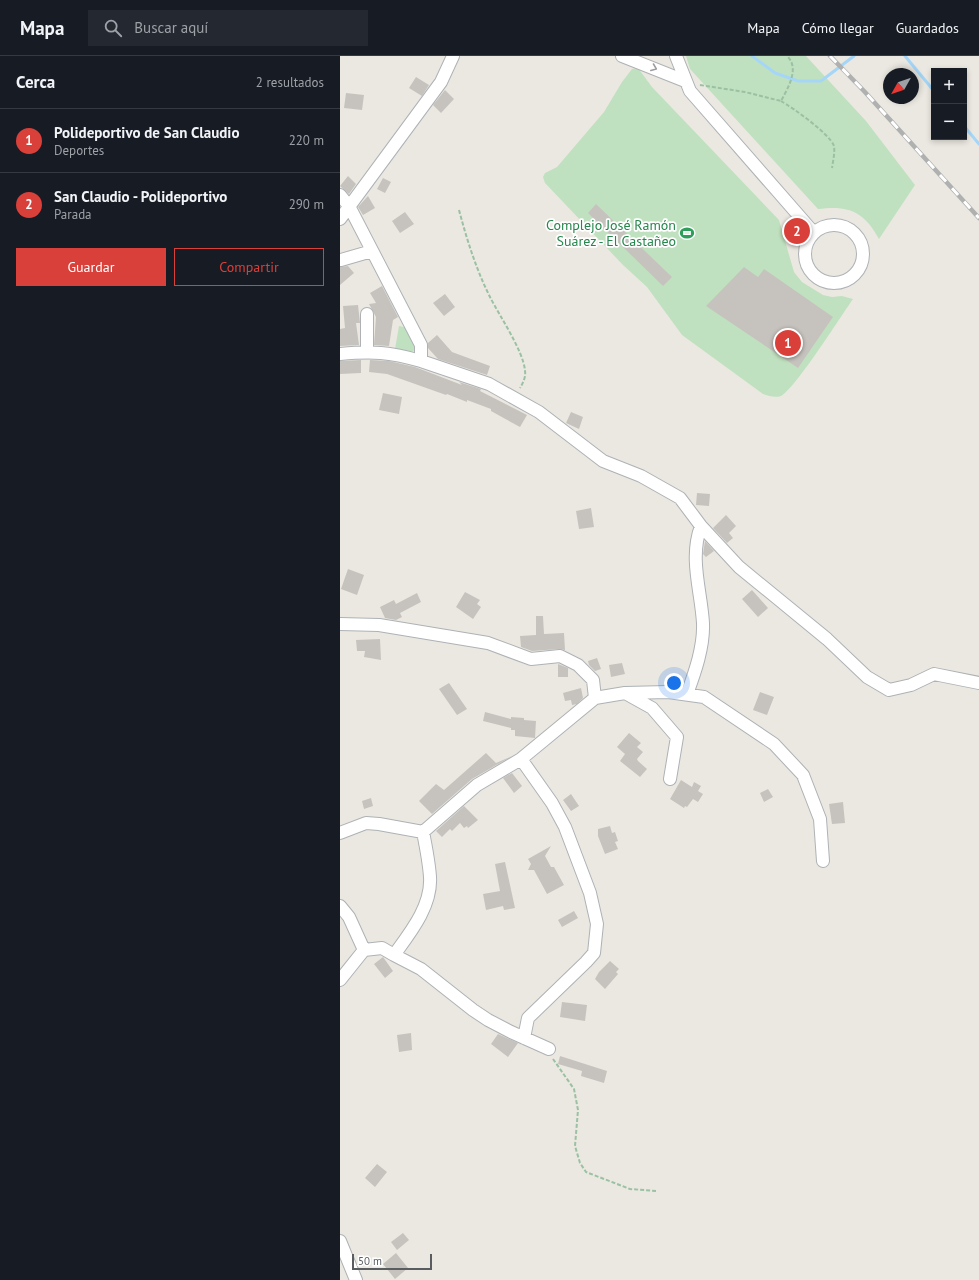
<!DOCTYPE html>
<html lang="es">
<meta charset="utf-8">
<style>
:root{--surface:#171b24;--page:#242831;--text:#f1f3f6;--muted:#9ea1a6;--line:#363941;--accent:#d84039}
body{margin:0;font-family:"PT Sans",sans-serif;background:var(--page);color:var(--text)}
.controls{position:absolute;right:12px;top:12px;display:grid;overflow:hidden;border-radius:0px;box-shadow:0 2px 6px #0003}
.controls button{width:36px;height:36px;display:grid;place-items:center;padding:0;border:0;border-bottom:1px solid var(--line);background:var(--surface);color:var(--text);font:20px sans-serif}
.compass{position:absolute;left:543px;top:12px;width:36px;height:36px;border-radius:50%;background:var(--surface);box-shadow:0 2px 6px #0003;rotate:230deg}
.scale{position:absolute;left:12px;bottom:10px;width:80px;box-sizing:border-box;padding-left:4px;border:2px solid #595d60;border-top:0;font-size:11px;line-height:14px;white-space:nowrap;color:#595d60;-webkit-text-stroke:3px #fff;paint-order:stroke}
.you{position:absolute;left:334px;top:627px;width:14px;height:14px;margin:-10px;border:3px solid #fff;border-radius:50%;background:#1a73e8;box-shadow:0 0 0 6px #1a73e833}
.badge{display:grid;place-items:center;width:26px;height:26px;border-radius:50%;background:var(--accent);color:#fff;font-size:13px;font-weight:700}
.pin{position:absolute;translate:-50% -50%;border:2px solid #fff;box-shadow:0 1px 4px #0006}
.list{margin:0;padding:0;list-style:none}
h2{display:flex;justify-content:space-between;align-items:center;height:52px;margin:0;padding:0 16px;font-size:17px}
h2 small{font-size:13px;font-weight:400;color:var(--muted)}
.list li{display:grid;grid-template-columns:26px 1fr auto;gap:12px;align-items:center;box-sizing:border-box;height:64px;padding:0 16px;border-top:1px solid var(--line)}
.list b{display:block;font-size:15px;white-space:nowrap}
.list p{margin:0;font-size:13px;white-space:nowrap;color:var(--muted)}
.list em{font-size:13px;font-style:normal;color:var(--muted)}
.actions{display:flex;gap:8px;padding:12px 16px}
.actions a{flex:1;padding:9px 0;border:1px solid var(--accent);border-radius:0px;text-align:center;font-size:14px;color:var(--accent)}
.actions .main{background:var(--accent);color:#fff}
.icon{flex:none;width:22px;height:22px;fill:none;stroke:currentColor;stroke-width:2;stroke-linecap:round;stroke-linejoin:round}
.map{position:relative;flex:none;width:639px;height:1224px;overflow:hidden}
header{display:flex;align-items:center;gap:24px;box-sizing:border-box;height:56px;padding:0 20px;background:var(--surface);border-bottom:1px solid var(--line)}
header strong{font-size:19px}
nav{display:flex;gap:22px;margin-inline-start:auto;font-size:14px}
.search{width:280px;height:36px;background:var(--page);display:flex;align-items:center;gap:10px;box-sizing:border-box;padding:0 14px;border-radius:0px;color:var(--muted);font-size:15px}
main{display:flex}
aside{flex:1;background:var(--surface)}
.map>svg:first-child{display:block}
.green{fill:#c0e1bf}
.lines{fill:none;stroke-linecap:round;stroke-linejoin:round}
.stream{stroke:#a5d6f7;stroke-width:3}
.building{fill:#c6c3be}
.street-casing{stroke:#aeb2b5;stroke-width:14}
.path{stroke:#9ac1a3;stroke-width:2;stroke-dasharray:4 2;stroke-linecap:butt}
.street{stroke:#fff;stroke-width:12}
.rail-casing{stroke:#afb0b0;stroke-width:4.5}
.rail{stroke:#fff;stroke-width:3;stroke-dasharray:9;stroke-linecap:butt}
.oneway{stroke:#9b9ea0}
.labels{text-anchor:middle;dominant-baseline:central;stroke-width:3.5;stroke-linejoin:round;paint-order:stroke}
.leisure-label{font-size:14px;fill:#27864d;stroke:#fff;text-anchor:end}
</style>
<header>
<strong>Mapa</strong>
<div class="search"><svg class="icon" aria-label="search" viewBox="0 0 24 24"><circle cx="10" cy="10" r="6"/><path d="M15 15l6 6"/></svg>Buscar aquí</div>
<nav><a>Mapa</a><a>Cómo llegar</a><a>Guardados</a></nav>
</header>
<main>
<aside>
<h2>Cerca<small>2 resultados</small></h2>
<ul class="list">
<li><span class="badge">1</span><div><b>Polideportivo de San Claudio</b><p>Deportes</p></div><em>220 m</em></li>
<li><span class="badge">2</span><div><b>San Claudio - Polideportivo</b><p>Parada</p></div><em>290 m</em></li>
</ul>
<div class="actions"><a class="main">Guardar</a><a>Compartir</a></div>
</aside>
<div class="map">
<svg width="639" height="1224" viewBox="0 0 639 1224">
<rect width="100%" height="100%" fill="#ebe8e1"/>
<!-- green -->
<path class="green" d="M346,0H466L526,65L575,129L539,183C524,155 508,149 478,153L350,13Z
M298,12L312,31L439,164L454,216L462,226L483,239L492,241L502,240L513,243C501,260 455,333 441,340C435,342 429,340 423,338L342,279L307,231L283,209L205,127L203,121L205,117L217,111L264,56L282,26L292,13Z
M59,270L69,272L77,293C70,298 63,295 55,293Z"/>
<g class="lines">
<!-- stream -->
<path class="stream" d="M412,0L435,17L458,25H481L514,0
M565,0L594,35
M624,70L639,88"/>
</g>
<!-- building -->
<path class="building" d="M76,21L89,29L82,40L69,32Z
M105,34L114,43L101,57L93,49Z
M6,37L24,39L22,54L4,52Z
M8,120L16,128L9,138L0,130Z
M43,122L51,126L45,137L37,133Z
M28,140L35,152L23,159L18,151Z
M256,148L332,221L323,230L248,157Z
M65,156L74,168L60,177L52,165Z
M8,210L14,217L0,229V211Z
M404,211L418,221L424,213L493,261L458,312L366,250Z
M42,230L58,261L53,264L49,290L34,289L36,261L29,248L36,247L30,237Z
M105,238L115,251L104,260L93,247Z
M18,249L20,267H16L19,289L0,290V273L5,272L3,250Z
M97,279L112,296L150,310L147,319L98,303L88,292V287Z
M21,304V317L0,318V305Z
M30,304L49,305L75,311L122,329L119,326L141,333L140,335L187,359L180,371L151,355V353L127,344V346L107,338L106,339L47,318L29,316Z
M43,337L62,341L59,358L39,354Z
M231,356L243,361L239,373L226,367Z
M357,437L370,438L369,450L356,449Z
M251,452L254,471L239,473L236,455Z
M386,459L396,470L389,477L393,482L387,487L373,472Z
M365,485L374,495L366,501L363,498Z
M8,513L24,519L17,539L1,533Z
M412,534L428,552L418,561L402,543Z
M125,536L140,544L137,548L141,551L133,563L116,551Z
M77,537L81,546L60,557L62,561L56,564L45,562L40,551L54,544L56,548Z
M196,560H203L204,578L224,577L225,594L219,593L192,595L181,591L180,580L196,579Z
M40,583L41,604L24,601L25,595H17L16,584Z
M257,602L261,613L255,615L249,609L248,605Z
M282,607L285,618L271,621L269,609Z
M218,608L228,612V621H218Z
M109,627L127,653L117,659L99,633Z
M241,632L243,642L237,648L232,649L231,644L225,645L223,637Z
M420,636L434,641L427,659L413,654Z
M145,656L171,663V661L184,662V664L196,665L195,682L175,680V674H171V672L143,665Z
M289,677L301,687L297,691L303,696L297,703L298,705L307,713L300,721L280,705L285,698L277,691Z
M146,697L156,707L172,700L132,723L92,758L79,745L96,728L104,734Z
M172,717L182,730L174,737L163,722Z
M341,724L352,731L354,726L361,730L358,735L363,738L358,746L353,743L347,751L345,750L344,752L330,743Z
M428,733L433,741L424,746L420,737Z
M231,738L239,750L231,755L223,744Z
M31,742L33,750L24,753L22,745Z
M503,746L505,767L492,768L489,748Z
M124,750L138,764L128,772L127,770L124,772L120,767L112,775L110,773L102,781L96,775Z
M270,770L272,777L275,776L278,785L275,786L278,793L265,798L258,780V773Z
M211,790L205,800L211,811H214L224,829L207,838L194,814H188L191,808L188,803Z
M165,806L175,852L164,854L163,850L146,854L143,838L160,835L155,808Z
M234,855L238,862L222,871L218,864Z
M43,901L53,915L45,922L34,908Z
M270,905L279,913L276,916L278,918L265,933L255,923L259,916Z
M222,946L247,949L245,965L220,961Z
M71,977L72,994L59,996L57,979Z
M158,978L178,987L168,1001L151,988Z
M220,1000L267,1015L264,1027L241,1020L242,1015L218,1008Z
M37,1108L47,1116L35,1131L25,1122Z
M63,1177L69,1184L57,1194L51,1186Z
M56,1197L68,1212L55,1223L43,1208Z"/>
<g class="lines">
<defs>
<path id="street" d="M282,0L345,25
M336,0L350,35L474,177
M0,139L9,150L81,289V305C49,296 33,295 0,298
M0,163L101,26L113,0
M465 198a29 29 0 1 1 58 0a29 29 0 1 1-58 0Z
M1,204L32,195
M27,295V258
M81,305L149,328L199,356L263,405L301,420L340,442L361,470L399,511L487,583L527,621L549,634L571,629L594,618L639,627
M0,568L39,569L148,587L191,603L220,600L238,609L253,624L255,642L181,703L137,729L83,776L39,768L26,767L0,777
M285,637L328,636L364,641L434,688L463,719L480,763L483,805
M347,638C355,616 364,591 363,567C361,534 349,502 361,470
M255,642L285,637L312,652L337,681L330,723
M181,703L212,747L225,771L250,837L257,868L254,897L246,906L188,962L184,982
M0,850L9,861L24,894L42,892L54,899L81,913L133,954L148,964L171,976L209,993
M54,899C70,877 92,850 90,821C89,806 86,791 83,776
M0,924L24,894
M0,1185L16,1224"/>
</defs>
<!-- street casing -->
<use href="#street" class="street-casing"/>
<!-- path -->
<path class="path" d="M360,29L405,36L441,45C448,32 460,12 447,0
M441,45C453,52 490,78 494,90C495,97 493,105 492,112
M119,154C127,184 136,213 150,241C159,259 184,296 185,315C186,321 183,327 180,332
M213,1003L234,1033L238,1054L235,1090L240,1107L246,1116L290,1133L316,1135"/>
<!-- street -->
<use href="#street" class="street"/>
<defs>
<path id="rail" d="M490,0L524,35L639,162"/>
</defs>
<!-- rail casing -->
<use href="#rail" class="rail-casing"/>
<!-- rail -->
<use href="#rail" class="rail"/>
</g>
<!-- one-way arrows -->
<defs><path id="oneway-chevron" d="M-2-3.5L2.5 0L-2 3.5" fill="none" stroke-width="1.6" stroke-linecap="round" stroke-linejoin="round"/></defs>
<use class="oneway" href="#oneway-chevron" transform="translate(314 12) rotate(22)"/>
<!-- icons -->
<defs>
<symbol id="stadium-bare" viewBox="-9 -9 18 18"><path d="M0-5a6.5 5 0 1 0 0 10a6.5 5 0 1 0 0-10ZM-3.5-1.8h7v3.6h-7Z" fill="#2e9e5b" stroke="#fff" stroke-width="2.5" paint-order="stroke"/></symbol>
</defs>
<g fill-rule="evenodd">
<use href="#stadium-bare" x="337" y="167" width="20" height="20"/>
</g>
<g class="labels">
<!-- leisure labels -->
<g class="leisure-label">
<text x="336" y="169">Complejo José Ramón<tspan x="336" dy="16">Suárez - El Castañeo</tspan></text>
</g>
</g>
</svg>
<div class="controls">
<button>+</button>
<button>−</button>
</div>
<svg class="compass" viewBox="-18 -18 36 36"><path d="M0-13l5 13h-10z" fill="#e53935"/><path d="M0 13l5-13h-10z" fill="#9ea1a6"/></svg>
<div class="scale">50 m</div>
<div class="you"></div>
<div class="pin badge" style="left:448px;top:287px">1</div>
<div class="pin badge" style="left:457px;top:175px">2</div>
</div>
</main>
